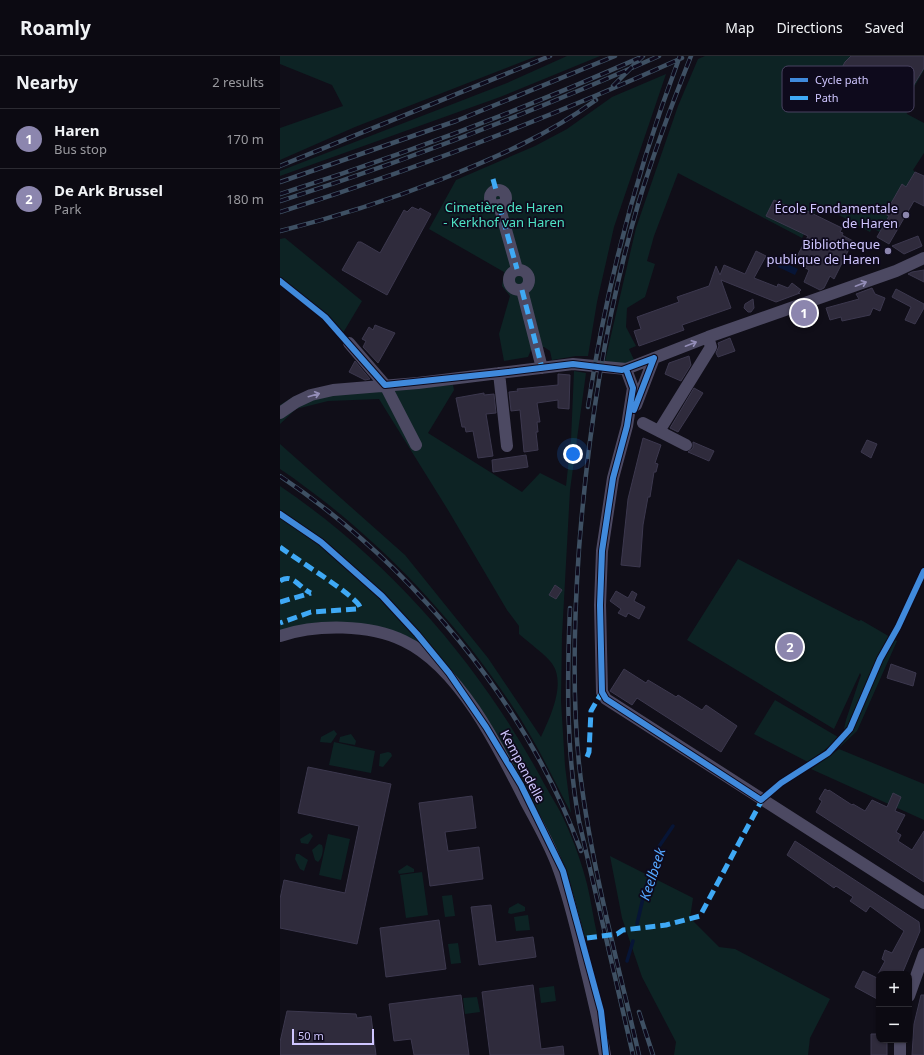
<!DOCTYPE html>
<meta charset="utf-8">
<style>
:root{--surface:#0c0a12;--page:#1a1820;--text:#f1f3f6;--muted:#9a9a9f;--line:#2c2b32;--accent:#8c86ae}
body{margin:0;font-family:"Noto Sans",sans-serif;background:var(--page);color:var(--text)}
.controls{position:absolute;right:12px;bottom:12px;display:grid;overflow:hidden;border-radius:8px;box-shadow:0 1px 3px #0004}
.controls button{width:36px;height:36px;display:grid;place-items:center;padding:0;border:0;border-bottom:1px solid var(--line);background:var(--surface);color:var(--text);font:20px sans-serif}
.scale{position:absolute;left:12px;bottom:10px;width:82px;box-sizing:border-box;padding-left:4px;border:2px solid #cfc6ff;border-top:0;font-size:11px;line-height:14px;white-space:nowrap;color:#cfc6ff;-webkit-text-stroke:3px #0e0a1c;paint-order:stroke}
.you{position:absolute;left:293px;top:398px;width:14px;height:14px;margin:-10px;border:3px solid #fff;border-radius:50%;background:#1a73e8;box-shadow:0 0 0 6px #1a73e833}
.badge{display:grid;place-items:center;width:26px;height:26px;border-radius:50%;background:var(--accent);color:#fff;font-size:13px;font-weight:700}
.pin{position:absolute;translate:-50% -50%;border:2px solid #fff;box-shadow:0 1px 4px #0006}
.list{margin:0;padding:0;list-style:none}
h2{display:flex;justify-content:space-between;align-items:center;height:52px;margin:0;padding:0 16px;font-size:17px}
h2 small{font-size:13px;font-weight:400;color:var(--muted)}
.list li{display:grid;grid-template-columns:26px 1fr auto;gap:12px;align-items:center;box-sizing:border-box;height:60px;padding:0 16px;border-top:1px solid var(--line)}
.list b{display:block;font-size:15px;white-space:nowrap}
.list p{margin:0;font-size:13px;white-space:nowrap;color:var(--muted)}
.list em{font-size:13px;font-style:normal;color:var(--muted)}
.map{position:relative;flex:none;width:644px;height:999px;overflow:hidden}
header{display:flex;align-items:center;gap:24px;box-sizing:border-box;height:56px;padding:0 20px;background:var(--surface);border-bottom:1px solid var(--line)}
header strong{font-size:19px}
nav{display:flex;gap:22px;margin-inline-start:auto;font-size:14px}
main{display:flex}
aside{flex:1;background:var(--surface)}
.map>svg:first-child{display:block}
.green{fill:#0d2324}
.water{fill:#071536}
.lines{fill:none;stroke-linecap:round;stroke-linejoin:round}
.stream{stroke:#071536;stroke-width:3.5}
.building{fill:#2f2b3c;stroke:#3c384e}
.street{stroke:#4c4962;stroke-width:12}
.rail-casing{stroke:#3e5063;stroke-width:4.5}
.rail{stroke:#0e0a1c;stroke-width:3;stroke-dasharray:9;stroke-linecap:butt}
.quiet{stroke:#3fa9f5;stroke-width:5;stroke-dasharray:10 5;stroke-linecap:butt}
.cycleway-casing{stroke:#0e0a1c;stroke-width:8}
.cycleway{stroke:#408adc;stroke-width:6}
.oneway{stroke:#948eb8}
.poi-dot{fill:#8c86ae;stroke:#0e0a1c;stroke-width:1.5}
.labels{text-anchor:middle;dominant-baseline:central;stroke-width:3.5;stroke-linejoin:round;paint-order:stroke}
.park-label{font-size:13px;fill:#4ee3c5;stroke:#0e0a1c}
.poi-label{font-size:13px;fill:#cfc6ff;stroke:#0e0a1c;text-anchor:end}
.street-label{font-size:13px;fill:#cfc6ff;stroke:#0e0a1c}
.water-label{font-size:14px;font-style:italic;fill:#54a7ff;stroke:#0e0a1c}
.key{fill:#0e0a1c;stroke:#484260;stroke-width:1}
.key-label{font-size:11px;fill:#cfc6ff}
</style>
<header>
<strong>Roamly</strong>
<nav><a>Map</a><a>Directions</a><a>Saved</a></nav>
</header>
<main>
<aside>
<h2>Nearby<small>2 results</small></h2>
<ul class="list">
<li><span class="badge">1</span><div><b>Haren</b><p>Bus stop</p></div><em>170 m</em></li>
<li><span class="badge">2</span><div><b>De Ark Brussel</b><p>Park</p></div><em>180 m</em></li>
</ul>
</aside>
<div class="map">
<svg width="644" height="999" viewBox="0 0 644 999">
<rect width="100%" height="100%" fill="#100e18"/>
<!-- green -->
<path class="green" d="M0,0H257L75,71L0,104V72L63,50L52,29L0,8Z
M287,0H320L220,41L0,120V115L227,27Z
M425,0H644V14L625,47L627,58L644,67V97L633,114L635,116L626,131L622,129L605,157L609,160L600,176L592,172L590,176L539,148L522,182L398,117L374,180L367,205L375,208L365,241L347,252L346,271L356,290L349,293L354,304L343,308L325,305L356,172L398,50L418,3Z
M386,18L334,171L317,246L308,300H296L272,304L270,295L264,291L251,294L248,301L224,305L219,278L230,240L222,230L224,216L149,173L176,124L255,90L287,73L332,41Z
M5,182L82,245L60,282L25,246L0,230V183Z
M294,315L306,317L290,434L282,580L281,645L285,710L291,757C272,720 254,682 231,648C182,574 118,504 49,449C33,437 17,424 0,413V388L125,499L208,602L261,681C270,661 288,625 270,605C261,595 249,587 239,578V570L227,554L168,454L99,343L48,345L16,353L0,368V349L11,342L34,333H122L173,329L174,334L148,377L242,436L260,417L286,430L291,384Z
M0,430C109,504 197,605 260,720C268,736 279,751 286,768C294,786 302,808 307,828C311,844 313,861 317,878L305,881L298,875L281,814L211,671L155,603L73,568L41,566L14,571L0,576Z
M458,503L579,565L581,564L617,585L577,675L560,691L566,664L581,619L580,617L554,673L407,584Z
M495,644L558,681L550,690L528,706L474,678Z
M54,674L57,678L51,687L40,686L41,681Z
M71,678L76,685L75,689L59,686L60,681Z
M54,686L95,695L91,717L49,709Z
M559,693L644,728V764L531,713Z
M108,696L111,697L112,700L103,711L99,710L100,698Z
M30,777L33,780L28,788L21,787L20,783Z
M48,778L70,783L61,824L39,819Z
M39,788L42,789C44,793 42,803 38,806L35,804L32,794Z
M16,798H19L28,804L24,815L20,813L15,803Z
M330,800L413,842L410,862L439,891L455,893L550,943L530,982L528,999H394L396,986L362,921L342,862Z
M127,809L134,813V816L119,818L118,815Z
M142,816L148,859L126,862L120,819Z
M172,839L175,860L165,861L162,840Z
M238,847L245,851V855L231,858L228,857L229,852Z
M248,859L250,874L236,875L234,861Z
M178,887L181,907L171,908L168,888Z
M274,930L276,945L261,947L259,932Z
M197,941L200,956L185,958L183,942Z"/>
<!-- water -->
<path class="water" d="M501,205L518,213L515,219L498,211Z"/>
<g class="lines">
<!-- stream -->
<path class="stream" d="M357,868L364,838L378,792L393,770
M347,905L353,885"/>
</g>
<!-- building -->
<path class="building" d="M571,0H644V12L624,45L606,35L597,50L596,49L594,52L588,48L587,49L548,25L553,16L558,19L565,6Z
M635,116L644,120V150L634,145L609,188L597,181L609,160L605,158L622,128L626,131Z
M494,144L524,158L525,154L562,172L560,176L563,177L562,179L573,185L554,223L550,220L544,232L540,234L524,226L529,214L520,209L522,206L516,202L528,180L486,160Z
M132,151L139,154L140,152L151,158L107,239L62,214L78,186H81L100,197L124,154L127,156Z
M638,180L642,190L624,198L612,190Z
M476,195L486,200L474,222L497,231L498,228L508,232L512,227L521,234L518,237H520L496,246L441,224L451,252L402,269L404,274L359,290L354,275L361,273L357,261L399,246L397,241L429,230L436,210L440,219L444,209L465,218Z
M644,214V226L628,218L632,216Z
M592,232L595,238L605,242L600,255L593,252L590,259L562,265L561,261L550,264L546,252L579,243L576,238Z
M616,233L644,248V252L635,268L625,264L631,251L612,241Z
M473,243L474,252L471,256H468L464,252L465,248Z
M95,269L115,277L98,307L83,291L86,285L82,283L89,271L93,274Z
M450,282L455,295L438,301L436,297L439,290L438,287Z
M409,300L411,309L401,325L385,318L389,307Z
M75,305L90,323L85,324L69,316Z
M278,318L290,319L289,353L278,352V344L257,347L260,366H257L258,376H256L258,394L244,396L240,354L231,355L229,336L238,335L237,333L278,329Z
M414,332L423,337L398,376L390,372Z
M204,337V339L214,338L216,357L206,358L213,400L198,402L193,375L186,376L185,371H182L176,342Z
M363,382L381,389L375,407L378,408L376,416H374L370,441H368L363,469L360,511L341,509L348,443Z
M587,384L597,388L591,402L581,396Z
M413,386L434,395L429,405L408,396L413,392Z
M246,399L248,411L213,416L212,404Z
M275,529L282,534L276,543L269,539Z
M336,535L348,542L352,535L357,538L354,545L365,551L359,563L348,557L346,561L338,557L341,553L330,545Z
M611,608L636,617L633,630L607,622Z
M344,613L366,627L368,624L393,639L396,641L398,639L422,654L426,649L457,670L441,696L357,642L352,649L330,635Z
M28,711L111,728L77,888L0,872V843L4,824L65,837L79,770L18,757Z
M545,733L548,735L549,734L572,749L573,748L585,755L592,744L607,751L613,737L621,741L615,755L625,759L616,776L621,779L618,785L632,794L644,775V826L536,756L542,745L539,743Z
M192,740L196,772L165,776L168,795L199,791L203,823L150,830L139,747Z
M515,785L639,866L640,875L622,918H598L605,905L602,903L605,894L612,897L624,875L590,850L586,856L570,845L573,841L556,830L554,832L507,799Z
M211,849L216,886L253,881L256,901L199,909L191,851Z
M159,864L166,913L106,921L100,872Z
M583,915L599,923V944L575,931Z
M253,929L261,993L283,990L284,999H210L202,936Z
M181,939L189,999H134L131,983L114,985L109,948Z
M641,939H644V999H632L634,968Z
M7,955L76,958L77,962L91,960L96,999H0V986Z
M591,978H599V984H607V999H591Z"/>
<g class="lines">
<!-- street -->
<path class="street" d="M210 142a8 8 0 1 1 16 0a8 8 0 1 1-16 0Z
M219,149L237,213
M229 224a10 10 0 1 1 20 0a10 10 0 1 1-20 0Z
M242,234L262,312
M69,287L105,329L136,389
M346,313L353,332L347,370L333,422L322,495L320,549L322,636L326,643L644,847
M219,317L227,390
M356,349L374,302
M0,357L16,346L31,339L53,334L138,327L293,308L346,313L428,281L616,215L644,202
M363,367L406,389
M379,375L431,291L428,281
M0,580C36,568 90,568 124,585C179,611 219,692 245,744C257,767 271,790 279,814C291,847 298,880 306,913C313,942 320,970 325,999
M629,940L644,898
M620,999V984"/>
<defs>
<path id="rail" d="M333,30L363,0
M0,110L270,0
M0,126L176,65L335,0
M0,138C122,99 242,54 359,2
M0,145C129,104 255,55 379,0
M0,156C137,113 271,61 402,2
M0,175C56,161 109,144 162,123C217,101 268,79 316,44
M308,351C326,230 357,114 400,0
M0,420C131,508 246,646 301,795
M290,552C287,624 286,694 299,765L353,999
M359,956L373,999
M359,999C337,903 310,806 299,708C292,637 294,564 299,493C308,375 326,258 359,145C374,96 392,48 411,0"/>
</defs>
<!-- rail casing -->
<use href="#rail" class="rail-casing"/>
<!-- rail -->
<use href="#rail" class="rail"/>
<!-- quiet -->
<path class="quiet" d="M213,123L216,134
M219,149L237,213
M242,234L262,312
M0,491C14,502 75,539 80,551L77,553L31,556L0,567
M0,525C13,516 20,533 31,537
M0,546L31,537
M307,701L309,696L311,655L322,636
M307,882L337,878L343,874L386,869L420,860L483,742"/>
<defs>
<path id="cycleway" d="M0,225L45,261L105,329L219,317L293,308L342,314L374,302
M346,313L353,332L347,370L333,422L322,495L320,549L322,636L326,643L481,744L501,727L548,697L570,673L600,603L618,571L644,515
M354,354L374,302
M0,458L41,486L102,540L137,578L169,617L206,671L241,729L283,815L321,955L326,999"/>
</defs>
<!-- cycleway casing -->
<use href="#cycleway" class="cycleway-casing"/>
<!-- cycleway -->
<use href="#cycleway" class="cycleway"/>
</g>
<!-- one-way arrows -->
<defs><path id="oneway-shaft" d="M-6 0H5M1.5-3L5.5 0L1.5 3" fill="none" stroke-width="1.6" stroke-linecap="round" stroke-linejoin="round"/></defs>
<g class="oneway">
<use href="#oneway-shaft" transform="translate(581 228) rotate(-21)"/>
<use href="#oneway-shaft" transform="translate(411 288) rotate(-21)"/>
<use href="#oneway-shaft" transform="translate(34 339) rotate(-16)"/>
</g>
<!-- markers -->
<g class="poi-dot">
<circle cx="626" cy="159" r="4"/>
<circle cx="608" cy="195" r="4"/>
</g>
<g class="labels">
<!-- park labels -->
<g class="park-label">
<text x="224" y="151">Cimetière de Haren<tspan x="224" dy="15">- Kerkhof van Haren</tspan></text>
</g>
<!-- poi labels -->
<g class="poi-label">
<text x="618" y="152">École Fondamentale<tspan x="618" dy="15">de Haren</tspan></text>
<text x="600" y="188">Bibliotheque<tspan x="600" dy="15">publique de Haren</tspan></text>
</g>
<!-- street labels -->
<g class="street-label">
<text transform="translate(243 710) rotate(62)">Kempendelle</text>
</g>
<!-- water labels -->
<g class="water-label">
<text transform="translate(372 818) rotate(-72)">Keelbeek</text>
</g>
</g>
<!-- legend -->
<rect x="502" y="10" width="132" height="46" rx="6" class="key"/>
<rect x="510" y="22" width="18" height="4" fill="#408adc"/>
<rect x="510" y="40" width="18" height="4" fill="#3fa9f5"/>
<g class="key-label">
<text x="535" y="28">Cycle path</text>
<text x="535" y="46">Path</text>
</g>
</svg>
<div class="controls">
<button>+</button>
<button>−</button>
</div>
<div class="scale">50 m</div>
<div class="you"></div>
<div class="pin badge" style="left:524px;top:257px">1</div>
<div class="pin badge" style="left:510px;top:591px">2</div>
</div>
</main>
